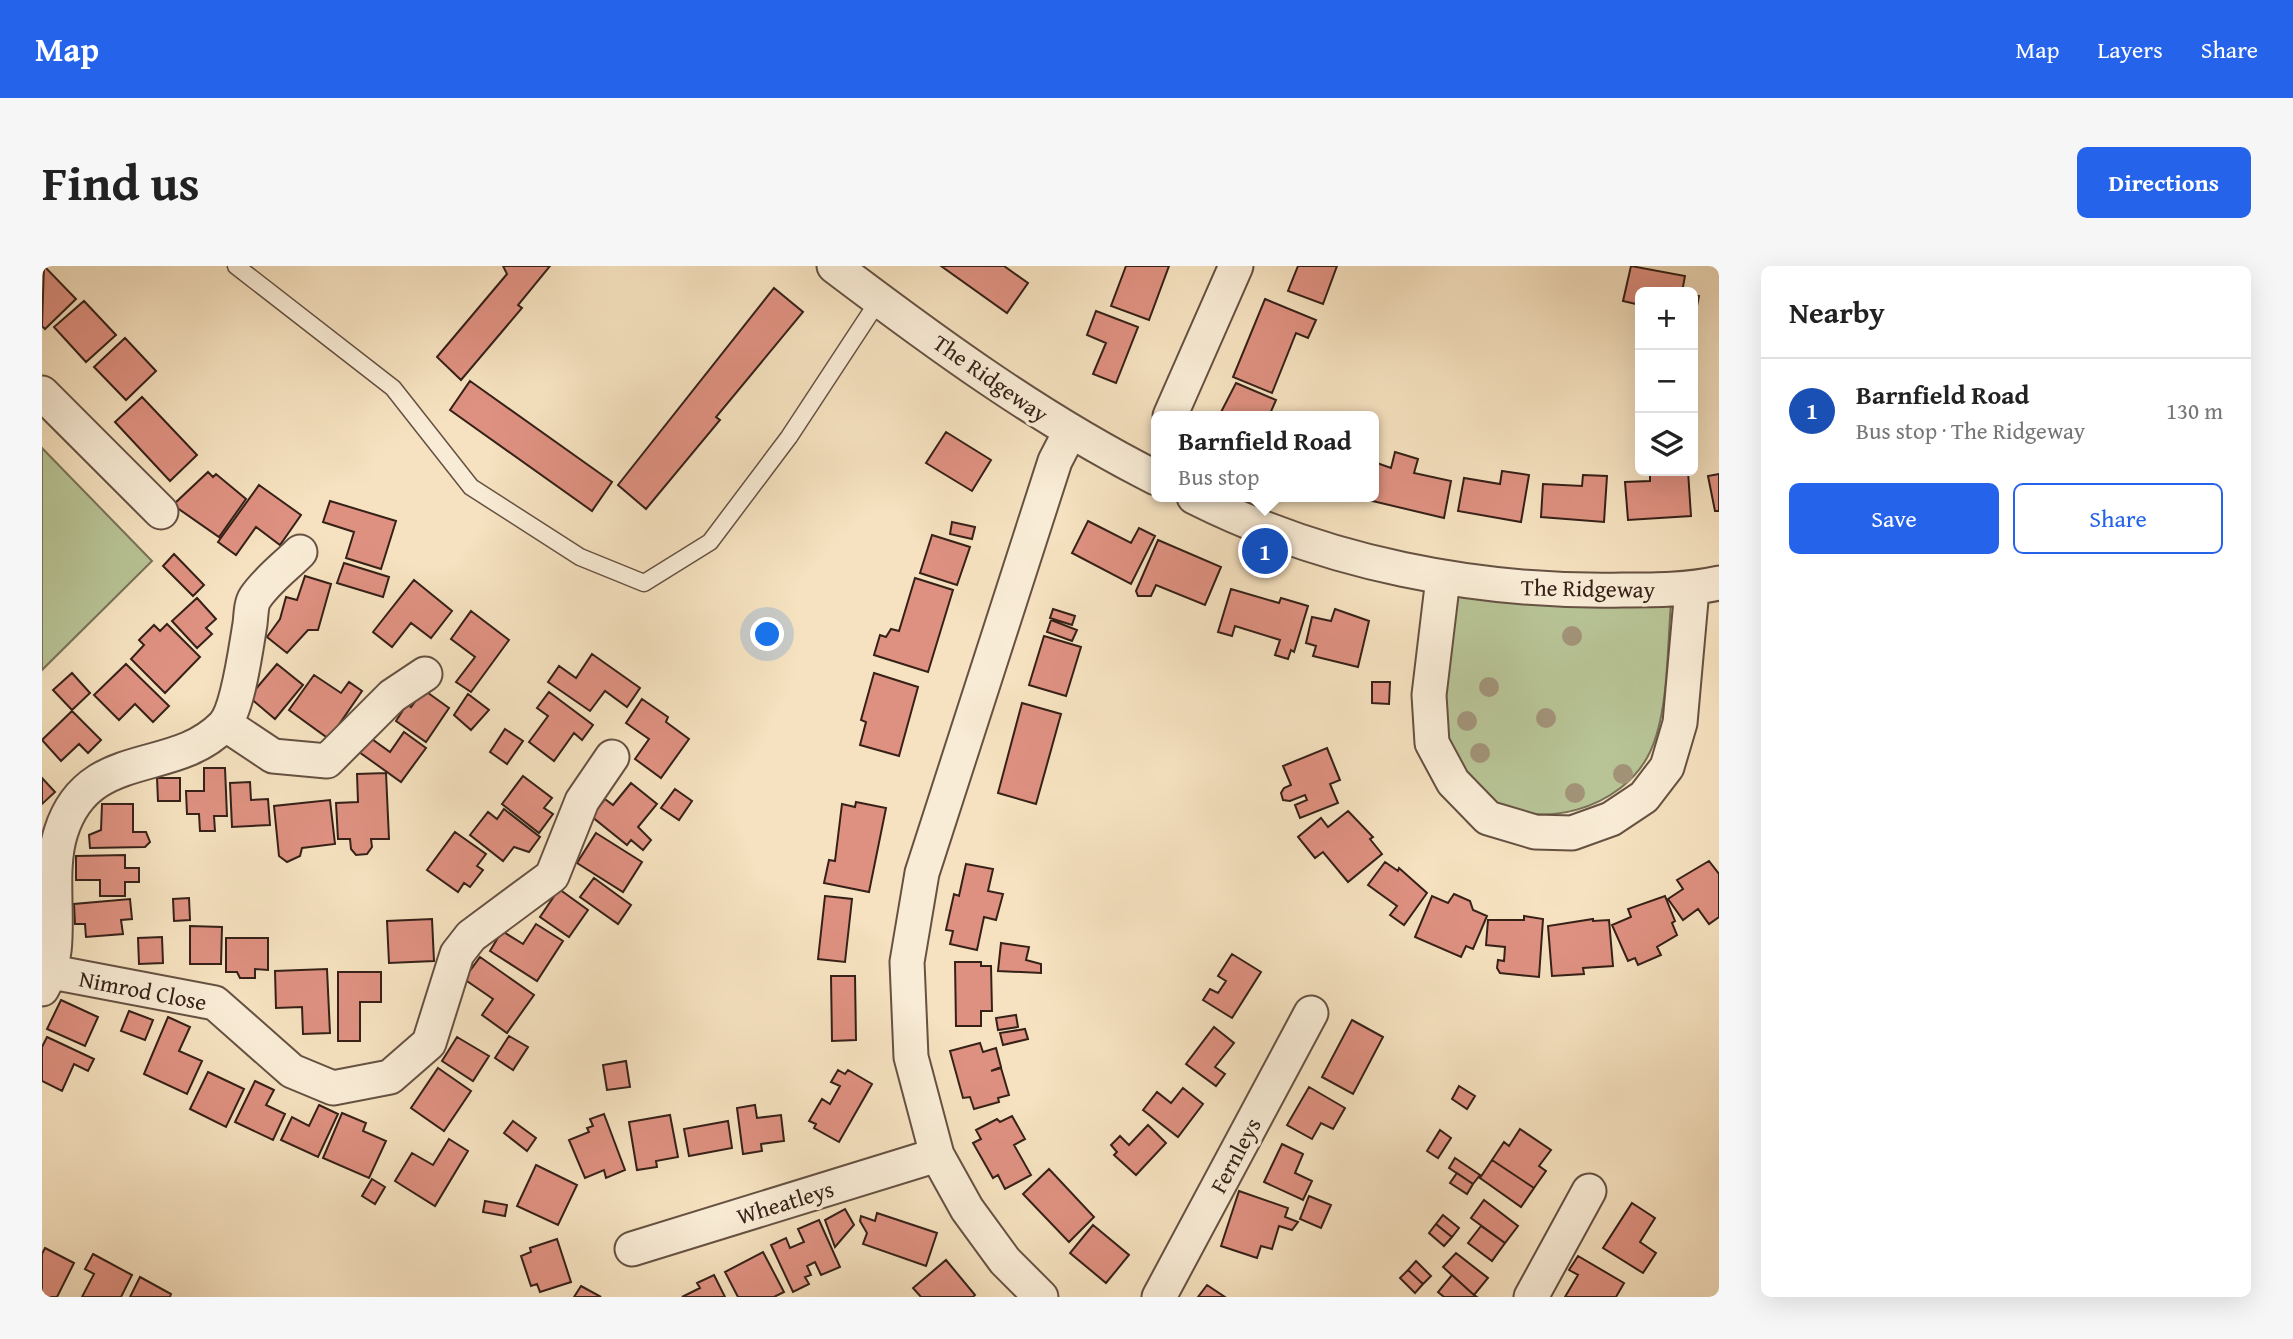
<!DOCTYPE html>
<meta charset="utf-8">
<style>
:root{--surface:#fff;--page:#f6f6f6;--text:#222;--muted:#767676;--line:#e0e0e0;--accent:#2563eb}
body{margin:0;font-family:"Gentium Book Plus",serif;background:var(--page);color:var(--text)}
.controls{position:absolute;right:21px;top:21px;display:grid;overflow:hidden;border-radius:10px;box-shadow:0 7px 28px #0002}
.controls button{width:63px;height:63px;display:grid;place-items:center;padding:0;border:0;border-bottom:2px solid var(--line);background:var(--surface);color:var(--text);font:35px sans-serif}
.you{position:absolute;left:726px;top:369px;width:24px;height:24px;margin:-18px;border:5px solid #fff;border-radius:50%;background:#1a73e8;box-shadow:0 0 0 10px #1a73e833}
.badge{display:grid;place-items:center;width:46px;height:46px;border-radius:50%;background:var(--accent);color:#fff;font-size:23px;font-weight:700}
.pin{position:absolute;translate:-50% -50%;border:4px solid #fff;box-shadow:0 2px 7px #0006}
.popup{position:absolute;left:1109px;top:145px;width:228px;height:91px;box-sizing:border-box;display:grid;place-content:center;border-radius:10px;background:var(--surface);filter:drop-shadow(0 2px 5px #0005);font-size:23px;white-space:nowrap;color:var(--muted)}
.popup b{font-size:26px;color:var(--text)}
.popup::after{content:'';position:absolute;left:50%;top:100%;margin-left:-14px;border:14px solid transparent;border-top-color:var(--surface)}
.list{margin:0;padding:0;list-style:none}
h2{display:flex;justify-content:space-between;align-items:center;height:91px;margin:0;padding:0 28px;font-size:30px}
h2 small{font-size:23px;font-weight:400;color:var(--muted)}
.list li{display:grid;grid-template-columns:46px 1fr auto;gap:21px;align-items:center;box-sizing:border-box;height:105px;padding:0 28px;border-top:2px solid var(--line)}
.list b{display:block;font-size:26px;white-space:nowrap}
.list p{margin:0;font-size:23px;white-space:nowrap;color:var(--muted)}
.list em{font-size:23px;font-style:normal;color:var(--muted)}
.actions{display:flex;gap:14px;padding:21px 28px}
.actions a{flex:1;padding:16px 0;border:2px solid var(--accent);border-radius:10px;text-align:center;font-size:24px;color:var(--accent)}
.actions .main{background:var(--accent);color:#fff}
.icon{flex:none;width:38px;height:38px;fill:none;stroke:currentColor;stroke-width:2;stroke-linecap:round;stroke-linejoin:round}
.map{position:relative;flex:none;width:1677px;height:1031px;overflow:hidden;border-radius:10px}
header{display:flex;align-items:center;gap:42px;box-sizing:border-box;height:98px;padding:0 35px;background:var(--accent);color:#fff}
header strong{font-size:33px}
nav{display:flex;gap:38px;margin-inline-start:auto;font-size:24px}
.intro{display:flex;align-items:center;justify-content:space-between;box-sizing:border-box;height:168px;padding:0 42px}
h1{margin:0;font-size:49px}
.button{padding:18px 32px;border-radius:10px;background:var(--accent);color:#fff;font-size:24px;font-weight:700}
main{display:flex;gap:42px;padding:0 42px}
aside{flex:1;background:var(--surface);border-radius:10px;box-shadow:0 7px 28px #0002}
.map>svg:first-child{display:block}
.green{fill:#b8c496;stroke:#777257;stroke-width:2}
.building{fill:#df9181;stroke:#362118;stroke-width:2}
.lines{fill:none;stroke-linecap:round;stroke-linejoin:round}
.service-casing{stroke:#665142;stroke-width:19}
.minor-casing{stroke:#665142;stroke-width:37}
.service{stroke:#f9ecd6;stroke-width:16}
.minor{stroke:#f9ecd6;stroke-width:33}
.tree{fill:#a29378}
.labels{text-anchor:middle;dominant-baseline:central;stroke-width:7;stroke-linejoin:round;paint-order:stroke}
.street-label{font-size:23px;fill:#362118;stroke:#f9ecd6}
</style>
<header>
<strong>Map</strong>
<nav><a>Map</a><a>Layers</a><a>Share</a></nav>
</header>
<div class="intro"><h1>Find us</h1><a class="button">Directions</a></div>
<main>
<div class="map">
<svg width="1677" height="1031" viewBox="0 0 1677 1031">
<rect width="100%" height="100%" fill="#f6e2c0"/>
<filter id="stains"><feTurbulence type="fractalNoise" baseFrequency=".00286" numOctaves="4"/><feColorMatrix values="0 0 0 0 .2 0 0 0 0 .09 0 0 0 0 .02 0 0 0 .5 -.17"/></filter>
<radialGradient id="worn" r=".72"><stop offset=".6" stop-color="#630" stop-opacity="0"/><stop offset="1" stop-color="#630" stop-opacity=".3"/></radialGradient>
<!-- green -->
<path class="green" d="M0,182L110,295L0,404Z
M1408,328L1629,338C1625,382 1627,446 1608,486C1582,542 1494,569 1443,530C1428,519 1410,487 1398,471Z"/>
<!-- building -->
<path class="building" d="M2,0L34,33L3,63L0,60Z
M461,0H508L476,39L480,42L419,114L395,91L465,8Z
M899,0H962L986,17L965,47Z
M1084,0H1127L1107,54L1069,40Z
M1256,0H1295L1281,38L1246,25Z
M1589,0L1643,10L1640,26H1598V39L1581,35Z
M732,22L761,46L674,151L678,154L604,243L576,219Z
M1651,29L1657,30L1653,50H1651Z
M1223,33L1274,54L1266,72L1254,67L1230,127L1191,111Z
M42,35L74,69L44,96L12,61Z
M1054,45L1096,61L1074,117L1051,108L1064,77L1045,69Z
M83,72L114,105L84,134L52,101Z
M428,115L570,216L550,245L408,144Z
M1194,117L1234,134L1227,150H1177Z
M100,131L155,189L128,215L73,156Z
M904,166L949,194L930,225L884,197Z
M1353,186L1376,193L1372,207L1409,215L1402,252L1322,233L1332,231V196L1349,202Z
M1460,205L1487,209L1479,256L1416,245L1422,212L1458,218Z
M1646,205L1649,250L1586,254L1583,216L1608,215V206Z
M166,206L171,211L174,208L204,233L177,271L131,239Z
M1677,208V245H1673L1666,210Z
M1541,209L1565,210L1562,256L1499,251L1501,218L1540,220Z
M217,219L259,249L238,279L214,261L194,289L176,276Z
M288,235L354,255L339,303L304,292L312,266L281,256Z
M1046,255L1089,277L1097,262L1113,270L1089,318L1030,287Z
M910,256L933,261L930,273L908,268Z
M890,269L928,281L915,319L878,307Z
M1116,274L1179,301L1163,339L1114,319L1109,330H1096L1094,325Z
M132,288L162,319L151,330L121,300Z
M302,297L347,311L341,331L295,317Z
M263,310L289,318L276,364H266L245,387L225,371L238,353L244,331L255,334Z
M873,312L911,324L886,406L832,389L838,369L844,371L849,363L857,365Z
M372,314L410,345L389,372L369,357L350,381L331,366Z
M1189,323L1237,337L1239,332L1266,340L1252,386L1249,384L1246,393L1233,389L1238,374L1193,360L1190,370L1176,366Z
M155,332L174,353L164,362L170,368L155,382L130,355Z
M1011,343L1033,350L1030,359L1008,352Z
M1293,343L1327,355L1316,401L1271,390L1274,380L1264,377L1270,351L1289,355Z
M429,345L467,374L429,426L414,416L433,391L409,373Z
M1009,354L1035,364L1030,375L1005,366Z
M125,358L158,391L123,427L89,393L102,379L97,374L112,359L118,365Z
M1002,370L1039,381L1024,430L987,419Z
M550,388L598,422L585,441L563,425L548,445L506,416L517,400L534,412Z
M84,398L127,440L111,456L93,438L77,454L52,429Z
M235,398L261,419L233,453L207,431Z
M30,407L48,427L30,444L11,424Z
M832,407L876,421L857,490L818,479L824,456L819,454Z
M272,409L299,427L307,416L320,425L287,473L247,444Z
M1330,416H1348L1347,438L1330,437Z
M382,424L407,442L384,476L354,455L365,438L369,441Z
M507,426L551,459L540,474L532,467L512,495L487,476L506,450L495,442Z
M426,428L447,444L429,464L412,449Z
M600,433L626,451L624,456L647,473L619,512L593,493L607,473L584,457Z
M980,437L1019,448L994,538L956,527Z
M30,445L59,474L46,487L37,478L19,495L0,474Z
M463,463L481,475L465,498L448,486Z
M362,466L384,482L359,516L317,486L327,471L348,486Z
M1285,482L1298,514L1288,518L1296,537L1258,552L1253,539L1265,534L1263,529L1248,535L1241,534L1239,527L1242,522L1249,519L1241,500Z
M162,502H183L185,550H172L173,565H158L157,548H145L144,525H162Z
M344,507L347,573H329L330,581L325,588L314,589L309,583L308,573H296L294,537L316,536L315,508Z
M481,510L510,532L502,542L511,548L497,567L460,538Z
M0,512L13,526L0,538Z
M115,512H138V535H116Z
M208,516L209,534L226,533L228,559L190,561L188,517Z
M589,517L615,538L596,561L609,574L601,584L589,574L585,579L549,550L563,533L571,539Z
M633,523L650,535L637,554L619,542Z
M288,534L293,578L260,582L258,590L245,596L237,590L232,540Z
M814,536L844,542L827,626L782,617L787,594L793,595L800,538L813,541Z
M60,538H91V566H104L108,576L103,581L48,582L47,569L59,564Z
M462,543L498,571L487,586L472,581L461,595L428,569L446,546L455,553Z
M1306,545L1331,571L1328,573L1340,588L1306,616L1281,586L1273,592L1256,571L1279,552L1286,561Z
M413,566L444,588L435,600L441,604L428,621L422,617L416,626L385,604Z
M554,567L600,596L581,626L535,597Z
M83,589V602H97V616H83V630H58V614H34V590Z
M1667,595L1677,608V651L1667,658L1656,643L1641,654L1626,633L1641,623L1635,614Z
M1343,596L1356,605L1357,602L1385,627L1362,659L1348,649L1355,640L1326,619Z
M924,598L951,603L946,625L961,628L954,654L942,651L935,684L908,678L911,665L904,664L912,628L917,630Z
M552,612L589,639L576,658L538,631Z
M517,623L546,644L527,671L498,651Z
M1412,628L1428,635L1431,644L1445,650L1431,683L1424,680L1419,691L1373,671L1390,630L1406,637Z
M783,630L810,633L803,696L776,693Z
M1623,630L1633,655L1630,657L1635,669L1615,681L1619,689L1596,699L1593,692L1586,695L1570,659L1589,651L1586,643Z
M147,632L148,654L132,655L131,633Z
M88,633L90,653L79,654L81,668L44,671L43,658H33L32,638Z
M1482,650L1501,653L1497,711L1458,707L1455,702L1456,694L1462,695L1463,681L1444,679L1446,654H1482Z
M390,653L392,695L347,697L345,655Z
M1551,653V655L1567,654L1571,700L1541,702L1542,708L1510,710L1506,660Z
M494,658L521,675L495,715L448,685L460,665L481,678Z
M148,660L180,661L179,698H148Z
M120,671L121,697L97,698L96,672Z
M184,672H226V704L213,703V712H198L195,706H184Z
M959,677L987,681L984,694L999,698V707L956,705Z
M1190,688L1219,706L1190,752L1161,734L1168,723L1176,727L1184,715L1176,710Z
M438,691L492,729L465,767L440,749L451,733L422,713Z
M913,696H939V700H949L950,745H939V760H914Z
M285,703L288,767L261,768L260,741L234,742L233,705Z
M296,706H339V736H318V775H296Z
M789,710H813L814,774L790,775Z
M19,734L56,751L43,780L5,763Z
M87,745L111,754L103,774L79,765Z
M974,749L976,761L956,764L954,752Z
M126,751L148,761L137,785L160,795L145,828L102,808Z
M1310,754L1341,771L1311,828L1280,811Z
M1172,761L1192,777L1173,801L1183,808L1174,820L1144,798Z
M983,763L986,773L961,779L958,767Z
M467,770L486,781L471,804L453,792Z
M5,771L52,793L46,805L32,798L20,825L0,815V781Z
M415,771L447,790L431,815L400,795Z
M938,777L941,786L954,782L959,801L949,805L959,802L967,829L956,832L957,836L932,843L928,831L921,832L908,785Z
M584,795L588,821L565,824L561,799Z
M396,802L429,825L402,865L369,842Z
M796,804L803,808L806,804L830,818L797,876L772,862L774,858L767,855L780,833L788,838L798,820L789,816Z
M166,806L202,823L184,861L148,843Z
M213,815L232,824L224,839L243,848L231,874L193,856Z
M1417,820L1433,830L1425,843L1410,833Z
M1267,821L1303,842L1291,863L1279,857L1270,873L1245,859Z
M1141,822L1161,838L1136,871L1101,844L1115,826L1129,837Z
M277,839L296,848L276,891L239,874L250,851L267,860Z
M713,839L715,852L739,849L742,875L719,878L720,885L701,888L695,842Z
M300,847L324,857L321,865L344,875L327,912L281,892Z
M562,848L583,904L564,912L562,904L543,912L527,874L547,866L545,862L551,860L548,853Z
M628,849L636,891L614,895L615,901L595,904L587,856Z
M970,850L983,873L972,879L989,909L963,923L956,909L951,912L931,877L939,873L934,864L955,853L958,856Z
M471,855L494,872L485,885L462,867Z
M686,855L690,882L647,890L642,863Z
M1106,859L1124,877L1094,909L1072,889L1075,886L1069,879L1078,870L1087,879Z
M1478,863L1509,884L1497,900L1504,905L1492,922L1450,894L1462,876L1467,880Z
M1398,864L1409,872L1396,892L1385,885Z
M407,873L426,885L393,940L353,915L370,887L391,899Z
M1240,878L1261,888L1253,907L1270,915L1261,934L1222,916Z
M1413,892L1438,909L1431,918L1407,902Z
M1450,894L1492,922L1479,941L1438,912Z
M494,899L535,919L516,959L475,940Z
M1007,903L1052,951L1027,976L981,928Z
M1415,907L1431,918L1425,928L1408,917Z
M330,913L343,921L333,938L320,930Z
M1197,925L1246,942L1243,951L1256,956L1250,964L1237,960L1230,983L1219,980L1215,992L1179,980Z
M1267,930L1289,939L1279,962L1258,953Z
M1442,934L1476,960L1463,977L1429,952Z
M443,935L465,939L463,950L441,946Z
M1590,937L1613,952L1598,976L1614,987L1601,1007L1561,982Z
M803,943L812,959L793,981L783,954Z
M835,947L895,967L884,1000L821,978L825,967L818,955L819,950L833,955Z
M1401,949L1417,962L1410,971L1394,958Z
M777,954L798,1001L779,1009L773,996L765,1000L769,1009L763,1011L767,1018L751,1026L729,979L744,972L748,982L762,976L756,963Z
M1394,958L1410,971L1402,980L1387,967Z
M1051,959L1087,989L1064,1017L1028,987Z
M1439,960L1463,977L1450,995L1426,977Z
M515,973L529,1016L498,1026L495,1018L489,1020L479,990L489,986L488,982Z
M3,982L32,997L15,1031H0V988Z
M721,986L742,1026L732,1031H696L683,1006Z
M1414,987L1446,1012L1432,1029L1401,1001Z
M51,988L90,1009L79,1031H40L52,1008L43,1003Z
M1536,990L1582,1017L1574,1031H1523L1536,1009L1527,1004Z
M904,994L933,1029L931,1031H879L871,1022Z
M1374,995L1389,1010L1381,1018L1366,1004Z
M1366,1004L1381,1018L1373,1027L1358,1012Z
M672,1009L683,1031H640L658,1022L655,1017Z
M1410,1009L1432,1029L1435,1031H1402L1396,1026Z
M98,1011L129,1028L128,1031H88Z
M1165,1019L1183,1031H1156Z
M539,1020L559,1031H532Z"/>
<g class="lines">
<defs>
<path id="service" d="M194,0L351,122L429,221L538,291L602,317L668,276L747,171L837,34"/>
<path id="minor" d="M792,0C895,78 999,154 1114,212
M0,127L119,246
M1128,150L1194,0
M1152,231C1283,297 1435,327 1581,324C1614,324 1645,324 1677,317
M1401,312L1387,429L1390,477L1411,516L1446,552L1493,566L1530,567L1569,553L1602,531L1625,501L1638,457L1650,323
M183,458L231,490L285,495L350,430L383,408
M10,706L173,737L250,805L291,822L348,811L387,777L415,688L429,670L510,610L540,535L570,491
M0,723C26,681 3,615 19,566C46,480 131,511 181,460C196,445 204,381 208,358C209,350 209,338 213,332C224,315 244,300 258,286
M590,983L895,889
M999,1031L963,995L925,943L895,889L869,791L865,696L880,607L1013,195L1028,166
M1117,1031L1269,747
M1489,1031L1547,925"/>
</defs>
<!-- service casing -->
<use href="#service" class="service-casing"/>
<!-- minor casing -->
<use href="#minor" class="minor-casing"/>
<!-- service -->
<use href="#service" class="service"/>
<!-- minor -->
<use href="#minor" class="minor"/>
</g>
<!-- trees -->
<g class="tree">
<circle cx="1530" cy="370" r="10"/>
<circle cx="1447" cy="421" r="10"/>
<circle cx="1504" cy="452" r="10"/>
<circle cx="1425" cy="455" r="10"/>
<circle cx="1438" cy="487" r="10"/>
<circle cx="1581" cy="508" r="10"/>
<circle cx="1533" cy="527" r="10"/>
</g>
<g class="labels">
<!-- street labels -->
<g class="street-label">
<text transform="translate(949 112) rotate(35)">The Ridgeway</text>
<text transform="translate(1546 322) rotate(1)">The Ridgeway</text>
<text transform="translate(101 724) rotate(11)">Nimrod Close</text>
<text transform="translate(1193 889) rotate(-62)">Fernleys</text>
<text transform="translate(743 936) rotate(-17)">Wheatleys</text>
</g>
</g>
<rect width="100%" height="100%" filter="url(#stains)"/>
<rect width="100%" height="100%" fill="url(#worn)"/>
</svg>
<div class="controls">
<button>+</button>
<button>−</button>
<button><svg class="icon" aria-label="layers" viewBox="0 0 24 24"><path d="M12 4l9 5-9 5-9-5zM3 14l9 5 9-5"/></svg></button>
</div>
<div class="you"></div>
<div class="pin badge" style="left:1223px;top:285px;background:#1a4fb4">1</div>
<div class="popup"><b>Barnfield Road</b>Bus stop</div>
</div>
<aside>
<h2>Nearby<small></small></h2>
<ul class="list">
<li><span class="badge" style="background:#1a4fb4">1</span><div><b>Barnfield Road</b><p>Bus stop · The Ridgeway</p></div><em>130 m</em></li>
</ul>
<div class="actions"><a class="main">Save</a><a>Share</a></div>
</aside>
</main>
